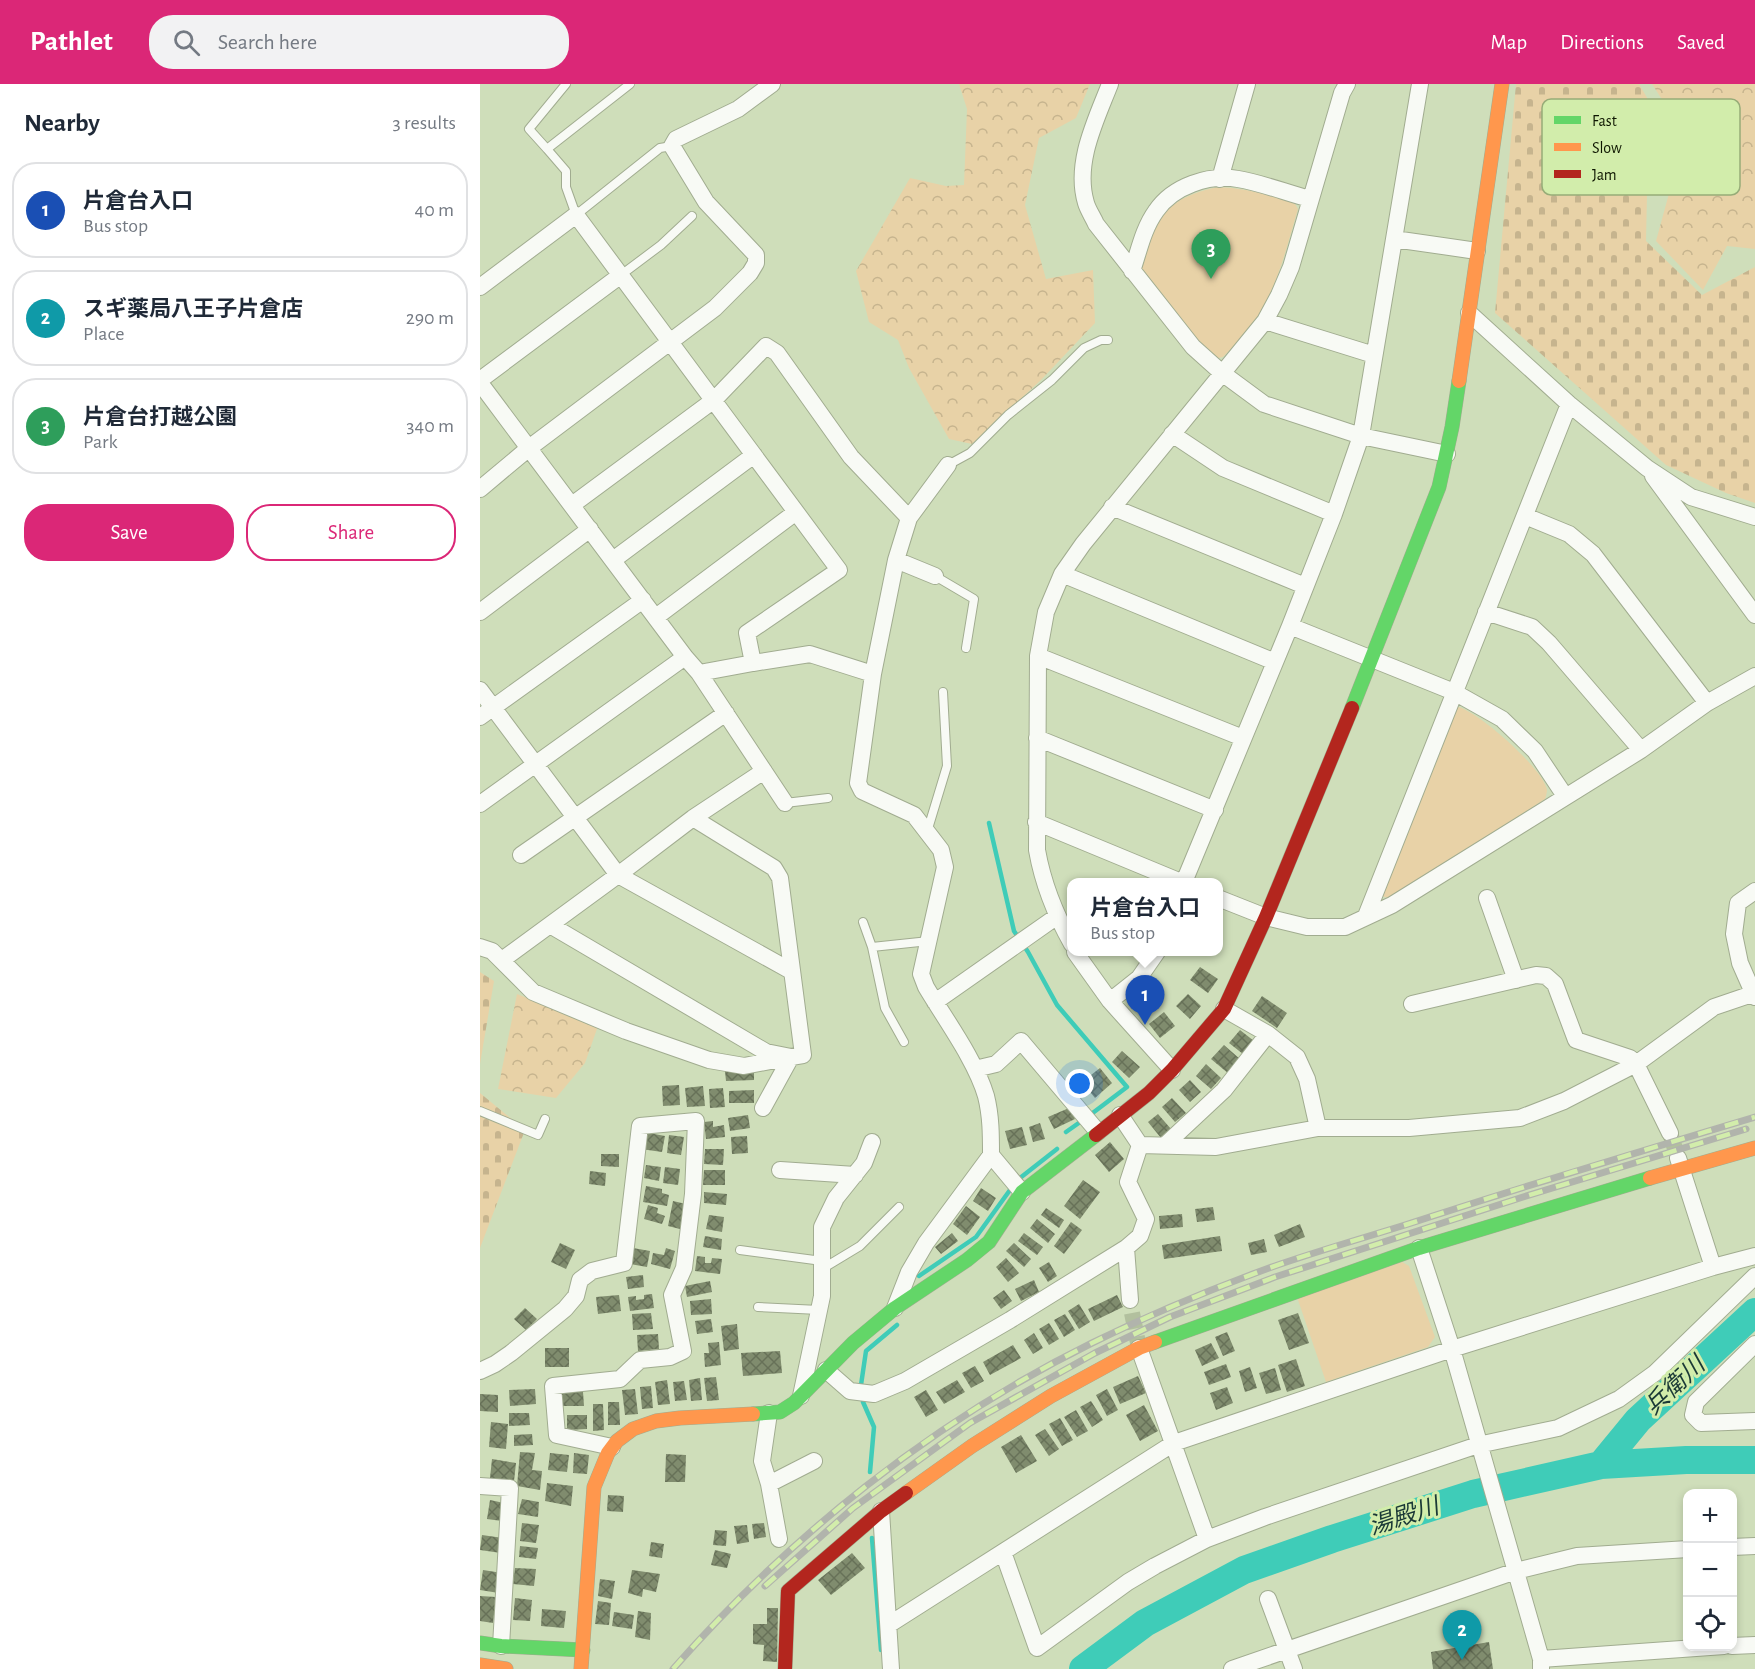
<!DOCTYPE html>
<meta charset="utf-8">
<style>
:root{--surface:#fff;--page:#f2f2f3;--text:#1f2937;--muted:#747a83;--line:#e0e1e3;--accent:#db2777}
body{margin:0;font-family:"Alegreya Sans","Noto Sans JP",sans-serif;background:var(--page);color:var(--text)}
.controls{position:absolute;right:18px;bottom:18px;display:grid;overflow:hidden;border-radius:12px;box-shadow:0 3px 9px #0003}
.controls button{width:54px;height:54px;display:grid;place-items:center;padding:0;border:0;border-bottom:2px solid var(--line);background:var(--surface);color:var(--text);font:30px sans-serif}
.you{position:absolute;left:600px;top:1000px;width:21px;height:21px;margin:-15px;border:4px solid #fff;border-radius:50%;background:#1a73e8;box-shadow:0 0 0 9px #1a73e833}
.badge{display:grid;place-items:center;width:39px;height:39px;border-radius:50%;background:var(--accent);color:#fff;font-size:20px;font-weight:700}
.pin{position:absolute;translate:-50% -50px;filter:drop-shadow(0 2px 3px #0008)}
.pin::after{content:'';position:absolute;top:32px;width:21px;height:18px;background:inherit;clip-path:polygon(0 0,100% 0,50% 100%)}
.popup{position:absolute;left:587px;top:794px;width:156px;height:78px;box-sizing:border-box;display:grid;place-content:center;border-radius:12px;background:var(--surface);filter:drop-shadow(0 2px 4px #0005);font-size:20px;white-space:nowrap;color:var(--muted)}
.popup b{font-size:22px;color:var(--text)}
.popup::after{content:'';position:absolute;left:50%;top:100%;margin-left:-12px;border:12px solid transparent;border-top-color:var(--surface)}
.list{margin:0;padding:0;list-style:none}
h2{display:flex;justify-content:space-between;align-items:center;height:78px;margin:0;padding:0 24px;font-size:26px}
h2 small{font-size:20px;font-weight:400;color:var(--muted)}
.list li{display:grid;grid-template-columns:39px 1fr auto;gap:18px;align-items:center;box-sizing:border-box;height:96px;margin:0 12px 12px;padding:0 12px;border:2px solid var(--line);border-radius:24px}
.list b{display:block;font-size:22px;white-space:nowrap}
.list p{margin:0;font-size:20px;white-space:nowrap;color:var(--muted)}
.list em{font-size:20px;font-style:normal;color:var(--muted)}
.actions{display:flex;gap:12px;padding:18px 24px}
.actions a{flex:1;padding:14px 0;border:2px solid var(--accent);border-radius:24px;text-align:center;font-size:21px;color:var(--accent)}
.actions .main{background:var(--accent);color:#fff}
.icon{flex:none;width:33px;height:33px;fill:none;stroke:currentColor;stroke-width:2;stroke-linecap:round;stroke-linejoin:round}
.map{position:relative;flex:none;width:1275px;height:1585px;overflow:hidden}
header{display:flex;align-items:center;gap:36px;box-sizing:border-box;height:84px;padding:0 30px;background:var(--accent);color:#fff}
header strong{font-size:28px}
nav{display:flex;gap:33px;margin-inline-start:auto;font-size:21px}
.search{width:420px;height:54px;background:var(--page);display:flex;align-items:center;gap:15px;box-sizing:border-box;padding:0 21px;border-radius:24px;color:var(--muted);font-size:22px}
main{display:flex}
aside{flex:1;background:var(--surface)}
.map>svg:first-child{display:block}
.forest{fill:url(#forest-crowns)}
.cemetery{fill:url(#cemetery-stones)}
.park{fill:#e8d2a7}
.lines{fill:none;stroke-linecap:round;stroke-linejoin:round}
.stream{stroke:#3fccb8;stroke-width:4.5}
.river{stroke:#3fccb8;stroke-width:28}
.building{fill:url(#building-cross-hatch)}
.street-tunnel{stroke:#b2c09e;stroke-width:16;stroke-dasharray:16 8;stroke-linecap:butt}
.lane-casing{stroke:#a1ac90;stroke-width:10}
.street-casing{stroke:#a1ac90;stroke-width:18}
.fast-casing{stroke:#a1ac90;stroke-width:15}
.slow-casing{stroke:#a1ac90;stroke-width:15}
.jam-casing{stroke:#a1ac90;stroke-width:15}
.lane{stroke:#f8faf5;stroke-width:8}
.street{stroke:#f8faf5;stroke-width:16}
.fast{stroke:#63d668;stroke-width:14}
.slow{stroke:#ff974d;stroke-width:14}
.jam{stroke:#b3261e;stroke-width:14}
.rail-casing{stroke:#b1b4ac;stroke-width:7}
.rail{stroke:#d2edab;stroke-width:4.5;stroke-dasharray:14;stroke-linecap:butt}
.labels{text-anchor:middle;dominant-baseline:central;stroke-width:6;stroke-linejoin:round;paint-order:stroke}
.water-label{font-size:24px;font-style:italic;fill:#1a3936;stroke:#d2edab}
.key{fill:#d2edab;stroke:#97ac78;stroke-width:1.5}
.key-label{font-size:16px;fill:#0e1601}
</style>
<header>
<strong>Pathlet</strong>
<div class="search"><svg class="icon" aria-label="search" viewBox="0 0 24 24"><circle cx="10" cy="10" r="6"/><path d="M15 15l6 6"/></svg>Search here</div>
<nav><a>Map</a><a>Directions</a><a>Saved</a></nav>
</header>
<main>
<aside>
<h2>Nearby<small>3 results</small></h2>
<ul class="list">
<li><span class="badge" style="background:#1a4fb4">1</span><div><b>片倉台入口</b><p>Bus stop</p></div><em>40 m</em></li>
<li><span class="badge" style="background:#0f9aa8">2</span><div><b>スギ薬局八王子片倉店</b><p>Place</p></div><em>290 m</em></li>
<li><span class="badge" style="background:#2e9e5b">3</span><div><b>片倉台打越公園</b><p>Park</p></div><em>340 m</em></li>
</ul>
<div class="actions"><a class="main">Save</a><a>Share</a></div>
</aside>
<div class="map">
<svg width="1275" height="1585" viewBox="0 0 1275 1585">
<defs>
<pattern id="forest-crowns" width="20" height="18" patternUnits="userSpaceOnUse" patternTransform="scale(1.5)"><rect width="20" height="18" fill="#e8d2a7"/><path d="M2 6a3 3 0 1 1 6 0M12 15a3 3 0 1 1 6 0" fill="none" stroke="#c6b48e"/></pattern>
<pattern id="cemetery-stones" width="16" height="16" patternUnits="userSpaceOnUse" patternTransform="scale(1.5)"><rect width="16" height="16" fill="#e8d2a7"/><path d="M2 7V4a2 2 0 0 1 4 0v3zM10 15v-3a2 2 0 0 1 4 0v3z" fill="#c6b48e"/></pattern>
<pattern id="building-cross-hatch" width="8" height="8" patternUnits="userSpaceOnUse" patternTransform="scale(1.5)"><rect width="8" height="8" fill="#808c6e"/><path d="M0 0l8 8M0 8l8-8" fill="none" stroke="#677158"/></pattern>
</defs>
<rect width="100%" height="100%" fill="#cfdeba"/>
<!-- forest -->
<path class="forest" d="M479,0H610L596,34L559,54L545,121L566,195L613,186L615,239L561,296L492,360L469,355L429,284L418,256L389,238L376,187L430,94L466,102L484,101L487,25Z
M1172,0H1275V165L1247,162L1223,206L1176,157L1205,51Z
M37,910L118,942L105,979L76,1014L18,1005Z"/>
<!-- cemetery -->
<path class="cemetery" d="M1036,0H1159L1169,17L1166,157L1222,211L1275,183V419L1246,409L1186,381L1015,229Z
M0,888L14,897L0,980Z
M0,1009L45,1046L0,1164Z"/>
<!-- park -->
<path class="park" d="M738,103C765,104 788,111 814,118L818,125C807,162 798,201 777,234C768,248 755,261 743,273L738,274L710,252L658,183C677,135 684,114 738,103Z
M975,622C996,625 1064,685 1067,706C1067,707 1066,714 1065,715L911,815L899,811Z
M922,1178L929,1182L955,1253L948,1263L846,1298L817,1213Z"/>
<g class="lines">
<!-- stream -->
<path class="stream" d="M509,739L534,847L548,868L577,921L647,1003L610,1031
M586,1048L603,1036
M540,1094L577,1065
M439,1192L496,1153L530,1106
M381,1301L386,1267L417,1241
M383,1318L394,1343L390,1388
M392,1454L401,1566"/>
<!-- river -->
<path class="river" d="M1121,1381L1158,1336L1275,1228
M603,1585L665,1539L764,1486L852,1455L993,1410L1121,1381L1206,1376H1275"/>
</g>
<!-- building -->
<path class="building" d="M720,883L738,895L728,909L710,896Z
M708,910L721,922L710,935L696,922Z
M782,912L807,929L797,944L772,927Z
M684,928L695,942L680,954L669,940Z
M760,946L774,957L763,970L749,959Z
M744,961L761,976L749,990L731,975Z
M642,967L660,983L649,994L632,978Z
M726,980L741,994L731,1005L716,992Z
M620,984L632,999L615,1014L602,998Z
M274,986V996L246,997L245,987Z
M710,996L721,1008L710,1018L699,1006Z
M199,1001L200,1021L183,1022L182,1002Z
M223,1002L225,1022L207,1023L205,1004Z
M243,1004L245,1023L230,1024L229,1005Z
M274,1006V1019H249V1007Z
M692,1014L706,1029L695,1038L682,1023Z
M589,1024L595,1035L574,1045L568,1033Z
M678,1030L691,1045L681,1054L668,1038Z
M268,1031L270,1044L250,1047L248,1034Z
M233,1037V1043L244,1041L245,1053L226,1055L224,1038Z
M560,1039L565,1055L553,1058L549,1043Z
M542,1043L547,1061L530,1065L525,1047Z
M164,1048L185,1052L182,1068L161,1065Z
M189,1051L204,1053L201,1071L187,1069Z
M267,1052L268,1069L252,1070L251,1053Z
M630,1058L644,1075L629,1088L615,1071Z
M225,1065H244L243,1081L224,1080Z
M121,1070H139V1083L121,1082Z
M166,1081L181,1083L179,1097L164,1094Z
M185,1083L200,1085L198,1101L183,1099Z
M224,1086H245V1101H223Z
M110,1087L126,1089L125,1102L109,1100Z
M603,1096L620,1108L600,1135L584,1122Z
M166,1102L182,1105V1109L189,1111L187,1122L163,1118Z
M501,1104L516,1114L508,1127L493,1117Z
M224,1108L247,1110L246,1121L224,1119Z
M193,1117L206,1120L200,1145L188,1142Z
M168,1121L178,1124L177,1129L185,1132L182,1140L164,1135Z
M486,1122L500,1133L487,1151L473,1140Z
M733,1123L735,1136L717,1138L715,1125Z
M566,1124L584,1136L579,1144L561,1131Z
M702,1130L703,1143L680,1145L679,1132Z
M229,1131L244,1133L242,1148L226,1145Z
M557,1135L575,1150L568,1159L550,1144Z
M591,1138L602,1146L584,1170L574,1162Z
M820,1140L825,1153L799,1163L794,1151Z
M472,1149L478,1157L461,1170L455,1163Z
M544,1149L563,1163L557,1171L538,1157Z
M225,1152L242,1155L241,1166L223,1163Z
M740,1152L742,1167L684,1175L682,1161Z
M784,1155L787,1168L771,1171L768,1159Z
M80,1159L95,1166L86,1185L71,1178Z
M534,1159L551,1175L544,1183L526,1167Z
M153,1164L170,1167L167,1183L150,1180Z
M186,1164L195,1167L190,1185L171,1180L173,1169L184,1171Z
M217,1172L225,1173V1179H231L232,1174L242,1175L240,1190L215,1187Z
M526,1174L539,1189L528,1198L516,1183Z
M569,1178L577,1192L568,1198L559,1184Z
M163,1191L164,1203L148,1205L146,1193Z
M554,1196L559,1208L541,1217L535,1205Z
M230,1197L232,1208L207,1213L205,1202Z
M524,1206L532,1217L521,1225L513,1214Z
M172,1210L174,1224L150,1227L148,1213L156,1212V1216L164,1215V1211Z
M139,1211L141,1227L118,1230L116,1213Z
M637,1211L643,1223L614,1237L608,1225Z
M231,1215L232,1230L211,1231L210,1217Z
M599,1220L610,1238L599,1245L588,1227Z
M45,1224L57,1235L46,1246L34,1235Z
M171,1229L173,1245L153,1246L152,1230Z
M818,1229L829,1259L809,1266L798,1236Z
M585,1230L595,1246L584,1253L574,1236Z
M231,1235L233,1248L217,1250L215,1237Z
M569,1239L579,1255L569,1261L559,1245Z
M257,1240L259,1265L244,1267L241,1242Z
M747,1248L755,1267L743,1272L735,1253Z
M554,1249L563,1264L553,1270L544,1256Z
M178,1250L179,1265L158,1267L157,1251Z
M239,1258L241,1281L225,1283L224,1269H229L228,1259Z
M731,1259L739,1274L722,1282L715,1266Z
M533,1261L541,1274L510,1291L503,1278Z
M65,1264H89V1283H65Z
M300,1267L302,1289L263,1292L261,1269Z
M816,1275L825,1302L807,1308L798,1281Z
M746,1280L751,1293L729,1301L724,1288Z
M495,1282L504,1297L491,1304L482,1289Z
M770,1283L777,1304L765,1308L759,1287Z
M795,1284L801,1306L786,1310L779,1289Z
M658,1292L666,1309L640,1320L633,1303Z
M236,1293L239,1316L227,1317L224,1294Z
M220,1294L222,1316L211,1317L209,1296Z
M187,1296L190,1320L178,1321L175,1298Z
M477,1296L485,1308L464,1320L456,1308Z
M204,1297L207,1316L195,1317L193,1298Z
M171,1302L173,1324L162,1325L160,1303Z
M747,1303L753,1319L736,1326L730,1309Z
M55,1305L56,1320L30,1322L29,1306Z
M155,1305L158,1330L145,1331L142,1306Z
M627,1305L638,1326L627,1332L616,1311Z
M446,1306L458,1326L446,1333L434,1313Z
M79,1308H103L104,1322H79Z
M0,1310L18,1311V1328L0,1327Z
M611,1317L623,1336L612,1343L600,1323Z
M128,1318H139L140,1341H128Z
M113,1320H123L124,1346L113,1347Z
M664,1321L678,1347L660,1357L646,1331Z
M596,1326L608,1347L597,1353L584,1333Z
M29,1329H49L50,1341L29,1342Z
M87,1331H107V1345L87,1346Z
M580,1334L593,1356L582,1362L569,1340Z
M11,1338L28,1340L26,1365L9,1363Z
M565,1345L579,1365L569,1372L555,1351Z
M52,1350L53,1361L34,1362V1351Z
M541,1351L557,1377L536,1389L521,1363Z
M40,1368L55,1369L52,1386L62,1387L60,1406L37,1402Z
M70,1369L89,1371L87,1388L68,1386Z
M94,1369L109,1371L107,1390L93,1389Z
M186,1370L206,1371L205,1398H185Z
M12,1375L36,1379L34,1397L10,1394Z
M67,1399L93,1402L91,1422L65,1417Z
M128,1411L144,1412L143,1428L127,1427Z
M42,1415L59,1418L58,1433L38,1430Z
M10,1416L24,1419L22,1437L7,1435Z
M42,1439L59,1441L56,1459L40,1457Z
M284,1439L286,1453L274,1455L272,1440Z
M267,1441L269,1458L257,1460L254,1442Z
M235,1446L247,1447L246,1462L233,1461Z
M2,1451L23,1454L21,1469L0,1466Z
M171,1458L184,1460L182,1474L169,1472Z
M40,1462L58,1464L56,1475L39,1473Z
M235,1466L251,1470L247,1484L231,1481Z
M372,1469L385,1484L351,1511L338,1496Z
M35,1484L56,1485L54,1502L33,1500Z
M3,1486L22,1489L19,1509L0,1506Z
M152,1486L180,1490L176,1508L163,1505L162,1513L148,1509Z
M120,1495L135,1497L132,1515L118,1512Z
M0,1512L16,1513L13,1539L0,1537Z
M35,1514L52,1516L50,1537L33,1536Z
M118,1517L131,1519L129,1541L115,1540Z
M287,1524H298L297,1578L283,1577L284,1561L273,1560V1540H287Z
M62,1525L86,1527L84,1544L61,1542Z
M158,1527L171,1529L170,1556L155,1553Z
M134,1528L154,1531L152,1545L132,1542Z
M1009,1558L1013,1585H953L951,1568Z"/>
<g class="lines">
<!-- street-tunnel -->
<path class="street-tunnel" d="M1190,1049L1198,1074
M652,1229L659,1264"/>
<defs>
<path id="lane" d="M150,0L67,65L86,87V103L96,131L180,64L192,62
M67,65L49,45L86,0
M141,191L181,161L212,132
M468,381L490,369L528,331L572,296L604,264L621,256H628
M455,492L494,515L486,564
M305,719L348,714
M447,748L467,682L463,608
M383,838L392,863L449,857
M392,863L405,924L424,958
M0,1027L58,1051L65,1035
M260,1166L342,1177
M342,1185L380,1162L419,1123
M278,1223L339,1226"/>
<path id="street" d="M630,0C616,36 594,79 606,119C608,126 613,133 616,140L713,263L742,289L784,320L881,352L967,370
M740,95L767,0
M914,155L997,167
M652,187C659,167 663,145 676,127C693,102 729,90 758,95C782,99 807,109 830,115
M0,203L96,131L359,486L267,549L273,579L219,589
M989,229L1089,320L1167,384L1211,413L1275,433
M785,237L894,271
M0,296L141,191
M0,299L205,573L219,589L305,719
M692,350L743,384L854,430
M468,381L429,434L416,476L393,590L378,699L382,707L434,731L461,766L465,783L441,890L446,903C465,935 496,977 506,1012C511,1032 511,1051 511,1071L542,1108
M1173,392L1275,531
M0,405L49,364L235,224L270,189L276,179V171L226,118L192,62L196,55L258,25L292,0
M92,421L234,316L286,262L297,269L371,373L429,434
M632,423L825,502
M1045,432L1089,450L1113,470L1227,619
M133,476L274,371
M416,476L455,492
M582,490L795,578
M0,528L110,445
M1006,528L1052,543L1069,559L1161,666
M176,533L316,428
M810,542L974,608L1022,635L1055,667L1085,712
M558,572L763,654
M273,579L330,570L393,590
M0,606L138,791L311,887
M0,633L163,516
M557,654L735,726
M0,720L205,573
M556,738L701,798
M41,771L246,629
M704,798L810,542L854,430L881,352L940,0
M1275,807L1258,819L1254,850L1260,879L1275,913
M738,814L786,833L827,843H865L912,821L1161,666L1227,619L1275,592
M1007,814L1036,896
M886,832L1089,320
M70,841L286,968L311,973L323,971L300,794L294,784L213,734
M592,860C575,830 563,800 557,766L558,572L566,528L582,490L603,460L785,237L799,211L811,183L862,9L867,0
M0,863L12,867L53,908L146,947L229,976L264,982L311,973L283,1024
M595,868L630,917L692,986
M22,876L138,791L213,734L284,687
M630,917L659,894L677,868
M455,918L576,833
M932,920L1056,891L1066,892L1075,900L1096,956L1150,974L1156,980L1190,1049
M744,925L788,950L817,973L827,995L838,1044
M495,985L516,980L541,957L618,1048
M640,1031L660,1061
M660,1061L736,1063L838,1044H929L1040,1034L1084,1017L1156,980L1234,923L1275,909
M684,1062L744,1006L788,950
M1198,1074L1233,1183
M300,1086L375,1091
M646,1164L650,1216
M939,1164L972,1265L1061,1575V1585
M415,1224L429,1188L446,1159L511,1071
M1275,1260L1216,1318L1213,1331L1221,1339L1275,1337
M659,1264L727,1455
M346,1286L370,1307L394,1310L425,1297L530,1236L646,1164L660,1152L666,1135L648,1098L660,1061
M0,1287L15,1280L31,1269L85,1225L96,1212L100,1196L112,1187L144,1179L160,1042L216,1037L213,1110L204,1184L192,1211L203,1267L190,1273L160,1276L140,1295L73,1302L77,1351L132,1363
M321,1312L342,1212V1143L356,1114L384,1079L392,1058
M289,1329L282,1377L289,1400L299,1455
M289,1400L334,1377
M0,1402L30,1404L21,1562
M401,1427L411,1585
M1252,1463L1275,1462
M523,1468L557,1564L648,1498L675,1482L727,1455L785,1433L998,1361L1078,1344L1139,1315L1175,1289L1275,1192
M788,1515L814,1585
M410,1540L694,1359L972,1265L1233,1183L1275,1172
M1252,1562L1275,1561
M1061,1575L1244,1562
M752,1585L1036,1487L1097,1472L1208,1465"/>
<path id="fast" d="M872,624L959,403L972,343L979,297
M675,1258L939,1164L1170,1094
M273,1330L300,1328L314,1319L373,1259L415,1224L487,1176L509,1158L542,1108L616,1051
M0,1559L21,1562L103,1566"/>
<path id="slow" d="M979,297L1022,0
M1170,1094L1275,1064
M426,1409L492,1362L571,1312L659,1264L675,1258
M0,1581L26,1585
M101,1585L114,1403L128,1369L137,1357L153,1345L176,1337L200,1334L273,1330"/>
<path id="jam" d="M616,1051L669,1009L692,986L744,925L786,833L872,624
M305,1585L308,1507L401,1427L426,1409"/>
</defs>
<!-- lane casing -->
<use href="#lane" class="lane-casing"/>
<!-- street casing -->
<use href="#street" class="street-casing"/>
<!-- fast casing -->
<use href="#fast" class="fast-casing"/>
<!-- slow casing -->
<use href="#slow" class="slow-casing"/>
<!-- jam casing -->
<use href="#jam" class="jam-casing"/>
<!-- lane -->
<use href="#lane" class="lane"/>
<!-- street -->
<use href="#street" class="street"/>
<!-- fast -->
<use href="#fast" class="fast"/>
<!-- slow -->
<use href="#slow" class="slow"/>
<!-- jam -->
<use href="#jam" class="jam"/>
<defs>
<path id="rail" d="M285,1502L373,1424L490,1339L615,1269L690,1233L795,1193L1043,1113L1266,1045
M193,1585C310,1452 452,1338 612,1259C669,1231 729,1206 789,1184C834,1168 880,1155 925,1141C1041,1103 1158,1068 1275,1033"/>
</defs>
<!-- rail casing -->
<use href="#rail" class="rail-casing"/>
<!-- rail -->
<use href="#rail" class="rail"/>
</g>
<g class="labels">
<!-- water labels -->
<g class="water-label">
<text transform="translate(1195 1302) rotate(-43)">兵衛川</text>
<text transform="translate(924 1433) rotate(-18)">湯殿川</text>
</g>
</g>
<!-- legend -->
<rect x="1062" y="15" width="198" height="96" rx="9" class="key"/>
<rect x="1074" y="32" width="27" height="8" fill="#63d668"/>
<rect x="1074" y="59" width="27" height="8" fill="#ff974d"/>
<rect x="1074" y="86" width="27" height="8" fill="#b3261e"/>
<g class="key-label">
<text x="1112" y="42">Fast</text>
<text x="1112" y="69">Slow</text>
<text x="1112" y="96">Jam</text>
</g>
</svg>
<div class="controls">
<button>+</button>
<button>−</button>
<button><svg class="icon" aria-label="locate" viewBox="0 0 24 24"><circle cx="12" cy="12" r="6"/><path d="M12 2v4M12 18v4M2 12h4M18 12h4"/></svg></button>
</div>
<div class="you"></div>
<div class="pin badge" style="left:665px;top:941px;background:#1a4fb4">1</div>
<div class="popup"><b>片倉台入口</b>Bus stop</div>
<div class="pin badge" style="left:982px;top:1576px;background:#0f9aa8">2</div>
<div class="pin badge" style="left:731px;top:195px;background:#2e9e5b">3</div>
</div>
</main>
